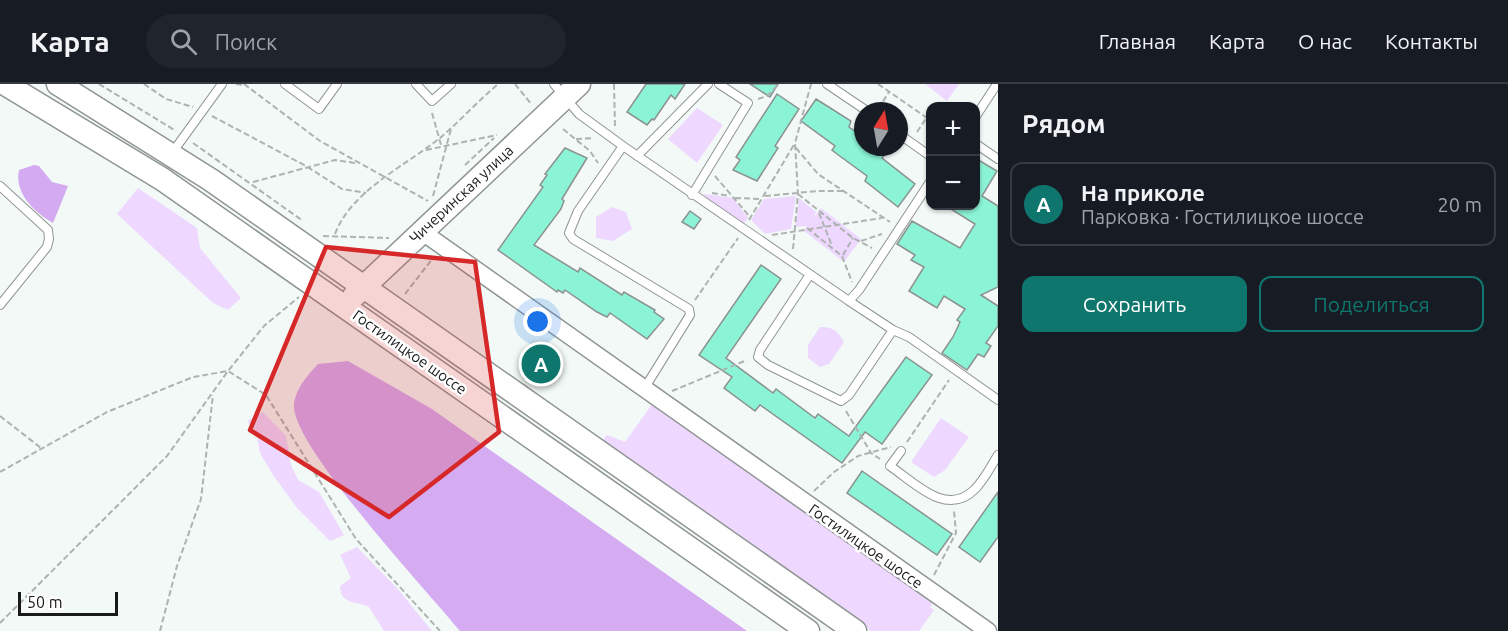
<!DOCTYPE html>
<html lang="ru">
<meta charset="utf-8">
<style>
:root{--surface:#171b24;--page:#20242c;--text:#f1f3f6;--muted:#9ea1a6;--line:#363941;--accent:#0f766e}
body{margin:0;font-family:Ubuntu,sans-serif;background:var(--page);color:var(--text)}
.controls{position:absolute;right:18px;top:18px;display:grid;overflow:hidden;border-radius:12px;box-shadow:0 2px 4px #0004}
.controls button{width:54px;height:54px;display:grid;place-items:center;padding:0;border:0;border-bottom:2px solid var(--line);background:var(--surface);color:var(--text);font:30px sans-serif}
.compass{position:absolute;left:854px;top:18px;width:54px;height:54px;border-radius:50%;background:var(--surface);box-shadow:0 2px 4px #0004;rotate:11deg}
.scale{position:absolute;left:18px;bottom:15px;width:100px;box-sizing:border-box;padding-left:6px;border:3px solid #191b1a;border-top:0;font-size:16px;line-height:21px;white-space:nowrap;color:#191b1a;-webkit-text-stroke:4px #fff;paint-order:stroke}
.you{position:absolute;left:538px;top:238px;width:21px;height:21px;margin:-15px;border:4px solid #fff;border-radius:50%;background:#1a73e8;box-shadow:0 0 0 9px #1a73e833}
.badge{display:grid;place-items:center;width:39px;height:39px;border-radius:50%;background:var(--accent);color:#fff;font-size:20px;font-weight:700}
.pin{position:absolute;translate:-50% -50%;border:3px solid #fff;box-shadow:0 2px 6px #0006}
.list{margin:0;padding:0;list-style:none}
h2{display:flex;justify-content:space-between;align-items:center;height:78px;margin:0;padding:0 24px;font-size:26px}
h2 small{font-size:20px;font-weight:400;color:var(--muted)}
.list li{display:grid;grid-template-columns:39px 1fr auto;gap:18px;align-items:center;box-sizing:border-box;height:84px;margin:0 12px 12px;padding:0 12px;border:2px solid var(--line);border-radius:12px}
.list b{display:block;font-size:22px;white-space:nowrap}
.list p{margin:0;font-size:20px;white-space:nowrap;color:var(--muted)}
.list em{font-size:20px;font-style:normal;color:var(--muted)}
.actions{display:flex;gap:12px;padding:18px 24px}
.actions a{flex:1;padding:14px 0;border:2px solid var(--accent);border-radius:12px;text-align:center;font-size:21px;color:var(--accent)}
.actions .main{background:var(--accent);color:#fff}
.icon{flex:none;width:33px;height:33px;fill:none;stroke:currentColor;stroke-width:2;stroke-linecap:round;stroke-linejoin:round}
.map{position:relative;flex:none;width:998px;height:547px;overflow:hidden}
header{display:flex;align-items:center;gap:36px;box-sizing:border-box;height:84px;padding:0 30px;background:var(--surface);border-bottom:2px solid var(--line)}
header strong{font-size:28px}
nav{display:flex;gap:33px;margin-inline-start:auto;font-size:21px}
.search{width:420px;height:54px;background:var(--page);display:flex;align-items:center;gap:15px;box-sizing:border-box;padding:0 21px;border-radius:33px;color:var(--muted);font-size:22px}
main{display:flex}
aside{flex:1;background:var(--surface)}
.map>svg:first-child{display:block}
.green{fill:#eed8ff}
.forest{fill:#d5acf2}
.water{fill:#d4abf1}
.building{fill:#8bf3d6;stroke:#8b918f;stroke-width:1.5}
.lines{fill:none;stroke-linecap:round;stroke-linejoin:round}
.lane-casing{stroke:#8f9593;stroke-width:10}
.street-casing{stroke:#8f9593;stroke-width:19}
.secondary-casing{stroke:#8f9593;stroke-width:25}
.path{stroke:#aeb3b1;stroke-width:2;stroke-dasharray:6 3;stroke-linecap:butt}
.lane{stroke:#fff;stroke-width:8}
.street{stroke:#fff;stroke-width:16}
.secondary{stroke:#fff;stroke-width:22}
.marked{fill:#d62828;fill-opacity:0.2;stroke:#d62828;stroke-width:4.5;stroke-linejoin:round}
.labels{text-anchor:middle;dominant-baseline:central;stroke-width:5;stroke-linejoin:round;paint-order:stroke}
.street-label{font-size:15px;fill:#191b1a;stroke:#fff}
</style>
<header>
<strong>Карта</strong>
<div class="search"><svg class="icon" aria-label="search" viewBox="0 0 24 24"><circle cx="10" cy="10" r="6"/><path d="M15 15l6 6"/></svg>Поиск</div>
<nav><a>Главная</a><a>Карта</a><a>О нас</a><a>Контакты</a></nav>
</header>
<main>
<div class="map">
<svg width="998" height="547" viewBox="0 0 998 547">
<rect width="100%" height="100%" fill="#f2f9f6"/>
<!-- green -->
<path class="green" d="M925,0H959L947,17Z
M697,24L723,41L697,79L668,55Z
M138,104L197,144L200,164L241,214L228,226L213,219L117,130Z
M704,110L733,114L748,134L743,141L707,116Z
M796,112L791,145L765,150L751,136L764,115Z
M799,114L816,128L812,135L821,124L861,155L844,178L804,147L807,142L795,143Z
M612,123L626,128L632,145L613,157L596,154V133Z
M820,243C832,242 839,248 844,258L829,280L820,283L808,274V261Z
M653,319L934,518L930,523L934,526L919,547H871L601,358L607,351L625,358Z
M263,328L286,352L291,381L298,396L319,408L344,451L330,457L297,424L273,391L260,369L256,347L247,337Z
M941,334L969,353L945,386L934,393L911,378Z
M357,463L397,504L432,547H384L369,523C358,517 340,521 340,502L351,494L340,471Z"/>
<!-- forest -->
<path class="forest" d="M348,277L432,325L747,547H460C428,508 295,365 294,323C294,306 308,291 318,280Z"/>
<!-- water -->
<path class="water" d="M34,81L39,82L52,98L68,102L53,139C34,128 14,109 19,86Z"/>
<!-- building -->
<path class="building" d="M646,0H685L675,15L671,11L654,36L652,35L647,41L627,28Z
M750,0H778L770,13Z
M777,10L799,25L775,62L778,64L757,97L733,86L740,76L736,73Z
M816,15L851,37L849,43L863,53V63H874L885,70L882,74L915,100L898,123L865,97L867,92L837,70L832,66L835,62L801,37Z
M565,64L587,74L562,115L564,117L561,125L534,161L578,188L580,184L622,211L624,208L655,226L654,228L664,235L647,255L610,229L607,233L597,228L565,206L563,209L558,206L557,208L498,166L543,103L540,101L547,91L545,90Z
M975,74L997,87L982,112L998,122V203L981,211L998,222V242L986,259L991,262L984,273L978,270L967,286L942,269L953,253L960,238L957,236L965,225L944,212L937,224L909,207L924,183L911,176L915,171L897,160L912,137L960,164L975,140L946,122H975Z
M690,127L701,135L694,145L682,138Z
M761,181L781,195L726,274L773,309L776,305L815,334L818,330L849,352L906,273L932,291L882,360L865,348L842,379L760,321L755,327L724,304L732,293L699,271Z
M862,387L952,450L937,471L847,409Z
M998,408V453L980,478L959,463Z"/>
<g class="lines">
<defs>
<path id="lane" d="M285,0L319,25L337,0
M416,0L432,17L451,0
M554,0L579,30L623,62L849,217L859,206L930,98
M827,0L867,27
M976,32L997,0
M899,50L930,72
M976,60L998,75
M623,62L578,127L569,149L573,155L689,225L690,231L644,305
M172,69L222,0
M637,72L708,0
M0,102L48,146L49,155L47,163L0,221
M692,111L748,19L719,0
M809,192L760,266L758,273L768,281L841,317L849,311L893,246
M849,217L893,246L909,253L998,316
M901,367L890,382C915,399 946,433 974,406C984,397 991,382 998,371"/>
<path id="street" d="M421,147L988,547"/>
<path id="secondary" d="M5,0L162,95L808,547
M58,0L211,96L855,547
M354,212L579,0"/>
</defs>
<!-- lane casing -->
<use href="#lane" class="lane-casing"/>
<!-- street casing -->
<use href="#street" class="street-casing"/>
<!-- secondary casing -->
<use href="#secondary" class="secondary-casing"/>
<!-- path -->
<path class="path" d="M99,0L176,47
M144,0L166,15L193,23
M236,0L244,1
M244,0L320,57L428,117
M515,0L532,21
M614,0L615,43
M878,0L930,36
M758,15L767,12L779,0
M878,25L889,8
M432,29L441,61
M212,32L306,82L342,105L366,109
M563,45L590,67L598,79
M917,48L927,33
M576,55L594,54
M193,59L303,137
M796,64L818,90L890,138
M426,66L497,51
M465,81L494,54
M715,92L750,133
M253,98L335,76L355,79
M712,109L730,112
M798,110L853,154L872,164
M433,112L451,45
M765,112L818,107H843
M735,114L762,115
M819,129L832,162
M749,136L795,59
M807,144L842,172L852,198
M335,150C351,107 405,82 440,54C460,37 478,17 498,0
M772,151L882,134
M323,152L389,154
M861,157L882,150
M793,165L798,110L795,59L811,0
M843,171L853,154
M405,210L433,174
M695,216L738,154
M672,307L747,276
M846,327L871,369L880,375
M0,332L41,364
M907,358L949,296
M0,388L107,328L193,293L228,287L266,311L356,455L440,547
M814,407L834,388L858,372L891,363
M934,491L956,449L954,427
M0,539L167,372L228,287L264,242L299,213
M160,547L177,482L201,415L213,311"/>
<!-- lane -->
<use href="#lane" class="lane"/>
<!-- street -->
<use href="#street" class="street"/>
<!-- secondary -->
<use href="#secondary" class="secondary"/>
</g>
<!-- marked area -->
<path class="marked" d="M326,163L475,178L499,348L389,433L250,346Z"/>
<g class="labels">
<!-- street labels -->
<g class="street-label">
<text transform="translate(461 110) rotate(-43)">Чичеринская улица</text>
<text transform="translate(410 268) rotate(35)">Гостилицкое шоссе</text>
<text transform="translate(866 462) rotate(35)">Гостилицкое шоссе</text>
</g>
</g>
</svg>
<div class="controls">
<button>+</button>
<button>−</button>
</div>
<svg class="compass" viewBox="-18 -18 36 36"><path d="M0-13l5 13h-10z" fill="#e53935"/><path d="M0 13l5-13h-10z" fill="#9ea1a6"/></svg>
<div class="scale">50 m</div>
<div class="you"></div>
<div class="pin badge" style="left:541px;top:280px">A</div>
</div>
<aside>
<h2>Рядом<small></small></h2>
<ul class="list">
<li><span class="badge">A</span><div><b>На приколе</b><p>Парковка · Гостилицкое шоссе</p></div><em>20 m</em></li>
</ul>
<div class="actions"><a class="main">Сохранить</a><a>Поделиться</a></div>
</aside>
</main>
